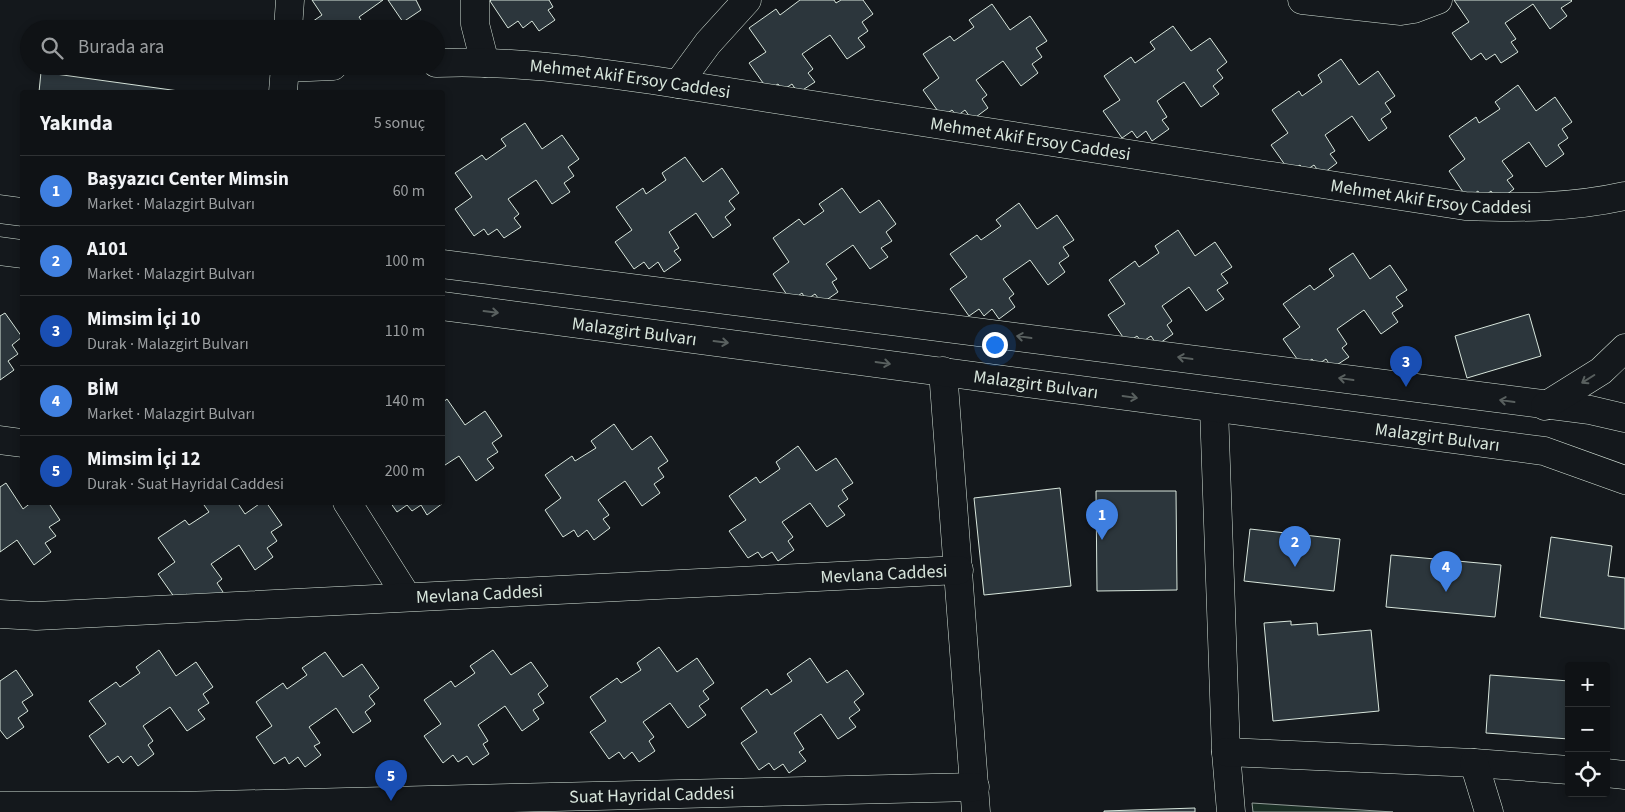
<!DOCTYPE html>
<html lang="tr">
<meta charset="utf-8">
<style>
:root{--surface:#0f1215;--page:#181b1e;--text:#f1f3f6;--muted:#9b9ea0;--line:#2f3234;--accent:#ffb74d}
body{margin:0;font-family:"Source Sans 3",sans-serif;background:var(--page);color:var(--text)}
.controls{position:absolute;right:15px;bottom:15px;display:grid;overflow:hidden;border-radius:5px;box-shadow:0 2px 8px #0003}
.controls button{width:45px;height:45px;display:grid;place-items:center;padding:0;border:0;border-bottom:1px solid var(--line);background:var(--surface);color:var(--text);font:25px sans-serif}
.you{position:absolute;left:994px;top:344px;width:18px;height:18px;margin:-12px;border:4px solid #fff;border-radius:50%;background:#1a73e8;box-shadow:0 0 0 8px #1a73e833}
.badge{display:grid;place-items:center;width:32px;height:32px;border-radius:50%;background:var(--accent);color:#fff;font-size:16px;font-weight:700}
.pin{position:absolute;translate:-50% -41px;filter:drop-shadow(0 1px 2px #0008)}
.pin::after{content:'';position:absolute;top:26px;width:18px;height:15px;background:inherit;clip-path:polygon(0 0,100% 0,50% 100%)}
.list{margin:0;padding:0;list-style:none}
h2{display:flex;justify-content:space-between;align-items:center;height:65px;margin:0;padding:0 20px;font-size:21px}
h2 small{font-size:16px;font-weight:400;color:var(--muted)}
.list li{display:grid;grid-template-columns:32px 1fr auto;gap:15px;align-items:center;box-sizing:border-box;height:70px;padding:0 20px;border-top:1px solid var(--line)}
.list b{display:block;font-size:19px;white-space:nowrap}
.list p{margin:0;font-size:16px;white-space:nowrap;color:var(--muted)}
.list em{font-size:16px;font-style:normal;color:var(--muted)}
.icon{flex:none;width:28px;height:28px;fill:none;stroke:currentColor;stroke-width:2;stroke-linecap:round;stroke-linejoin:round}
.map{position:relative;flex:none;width:1625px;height:812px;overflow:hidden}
.search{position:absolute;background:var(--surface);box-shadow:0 2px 8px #0003;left:20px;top:20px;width:425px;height:55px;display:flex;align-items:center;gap:12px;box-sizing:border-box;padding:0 18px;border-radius:28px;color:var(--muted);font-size:19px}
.panel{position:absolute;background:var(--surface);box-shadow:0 2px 8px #0003;left:20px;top:90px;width:425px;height:415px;border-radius:5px}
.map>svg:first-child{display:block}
.green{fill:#1a2d24;stroke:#939e99}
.building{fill:#2c363c;stroke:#d8e6dc}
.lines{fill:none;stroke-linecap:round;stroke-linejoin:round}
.minor-casing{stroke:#d8e6dc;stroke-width:29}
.highway-casing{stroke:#d8e6dc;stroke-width:29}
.minor{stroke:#14181c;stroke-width:28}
.highway{stroke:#14181c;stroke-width:28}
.oneway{stroke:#59605f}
.labels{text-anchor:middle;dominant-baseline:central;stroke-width:4;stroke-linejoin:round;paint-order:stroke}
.street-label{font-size:18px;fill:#d8e6dc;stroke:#14181c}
</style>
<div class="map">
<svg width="1625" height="812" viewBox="0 0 1625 812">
<rect width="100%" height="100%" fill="#14181c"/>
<!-- green -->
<path class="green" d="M1252,803L1393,812H1253Z"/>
<!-- building -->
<path class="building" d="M312,0H383L359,17L367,29H307L306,26L322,15Z
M388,0H416L421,10L403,22Z
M491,0H549L553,7L548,10L555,20L539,31L532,21L523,28L518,21L508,28L490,1Z
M800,0H834L836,3L841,0H863L873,14L862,22L868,31L858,38L865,47L847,59L830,35L802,54L813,69L808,73L815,82L798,93L792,84L783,90L778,84L768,90L749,63L766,52L749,28L776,9L780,15Z
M1454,0H1571L1572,1L1561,8L1567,16L1550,29L1533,4L1505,23L1516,39L1511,42L1518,52L1501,63L1495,54L1486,60L1481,53L1471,60L1452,33L1469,22Z
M992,4L1010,30L1030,16L1047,41L1036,48L1042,57L1032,64L1038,73L1021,86L1003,61L976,80L987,95L982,99L988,108L972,120L965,110L957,116L952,110L942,117L923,90L939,78L923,54L950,36L954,41L974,27L969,20Z
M1173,26L1191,51L1210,38L1227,62L1217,70L1223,78L1213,86L1219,94L1201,107L1184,82L1157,101L1167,117L1162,120L1169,129L1152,141L1146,131L1137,138L1132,131L1122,138L1103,111L1120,100L1104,76L1131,57L1135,63L1155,49L1150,42Z
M1341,59L1359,85L1378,71L1395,96L1385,103L1391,112L1381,119L1387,128L1369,141L1352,116L1325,135L1335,151L1330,154L1337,163L1321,175L1314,165L1305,171L1300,165L1290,172L1271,145L1288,133L1272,110L1299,91L1302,96L1322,82L1318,75Z
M41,72L186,92H39Z
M1518,85L1536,111L1555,97L1572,122L1562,129L1568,138L1558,145L1564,154L1546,167L1529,142L1502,161L1513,176L1507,180L1514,189L1498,201L1491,191L1482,198L1478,191L1467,198L1449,171L1465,159L1449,136L1476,117L1479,123L1500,109L1495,102Z
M525,123L542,149L562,135L579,159L568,167L574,176L564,183L570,192L552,204L536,180L508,199L519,214L514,218L521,227L504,238L497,229L488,235L484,229L474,236L455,209L472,197L455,173L482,155L486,160L506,146L501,139Z
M685,157L703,182L722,168L739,193L729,201L735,209L725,217L731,225L713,238L696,213L669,232L679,248L674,251L681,260L664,272L658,262L649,269L644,262L634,269L615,242L632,230L616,207L643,188L646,194L666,180L662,173Z
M842,188L860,213L879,200L896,224L886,232L892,241L881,248L888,257L870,269L853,245L826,264L837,279L832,282L838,292L822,303L815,294L806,300L802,293L791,301L773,274L789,262L773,238L799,219L804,225L824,211L819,204Z
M1019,203L1037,229L1057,215L1074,240L1063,247L1069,256L1059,263L1065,272L1048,285L1030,260L1003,279L1014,294L1009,298L1015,307L999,319L992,309L984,316L979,309L969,316L950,289L967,277L950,254L977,235L981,240L1001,226L996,220Z
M1178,230L1195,256L1215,242L1232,267L1221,274L1228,283L1217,290L1224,299L1206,311L1189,287L1162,306L1172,321L1167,325L1173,334L1157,345L1151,336L1142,342L1137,336L1127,343L1108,315L1125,304L1109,280L1135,261L1139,267L1159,253L1155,246Z
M1353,253L1370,279L1390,265L1407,290L1396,297L1403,306L1392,313L1398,322L1381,334L1364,310L1337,329L1347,344L1342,348L1349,357L1332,368L1326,359L1317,365L1312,359L1302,366L1283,339L1300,327L1283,304L1310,285L1314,290L1334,276L1329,269Z
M5,313L22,337L12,345L18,354L8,361L14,370L0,380V316Z
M1529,314L1541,356L1467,378L1455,336Z
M447,399L465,425L485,411L502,436L492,443L498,452L487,459L494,468L476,481L459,456L442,467V403Z
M614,424L632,450L651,436L668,461L658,468L664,477L654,484L660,493L642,506L625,481L598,500L609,515L603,519L610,528L594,540L587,530L578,537L574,530L563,537L545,510L561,498L545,475L572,456L575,461L596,448L591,441Z
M798,446L816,471L836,458L853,483L842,490L848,499L838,506L845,515L827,527L810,503L782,522L793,537L788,541L794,550L778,561L772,552L762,558L758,552L748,558L729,531L746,520L729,496L756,477L760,483L780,469L776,462Z
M6,483L23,509L32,502H48L60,520L49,527L56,536L45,543L51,552L34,565L17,540L0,552V487Z
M1060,488L1071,586L984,595L974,498Z
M1096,491H1176L1177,590L1097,591Z
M207,502H237L245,514L262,502H266L282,525L271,532L277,541L267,548L273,557L255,570L239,545L211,564L222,579L217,583L223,592L207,604L191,601L187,594L177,601L158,574L175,562L158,538L185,520L189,525L209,512L204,505Z
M390,502H442L443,503L427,515L421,505L412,511L407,505L397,512Z
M1250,529L1340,539L1334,591L1244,581Z
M1551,537L1612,546L1608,576L1625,578V629L1540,617Z
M1391,555L1501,565L1495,617L1386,607Z
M1291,621V625L1317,623L1318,635L1371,630L1379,711L1273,721L1264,623Z
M659,647L677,672L697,658L714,683L703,691L709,699L699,706L706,715L688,728L670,703L643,722L654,737L649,741L655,751L639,762L632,752L624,759L619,752L609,759L590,732L606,721L590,697L617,678L621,683L641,670L637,663Z
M159,650L176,676L196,662L213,687L203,694L209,703L198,710L205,719L187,731L170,707L143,726L153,741L148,745L154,754L138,766L131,756L123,763L118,756L108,763L89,736L106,724L89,701L116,682L120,687L140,673L136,667Z
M493,650L511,675L531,662L548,686L538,694L544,703L533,710L539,719L522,731L505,706L478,725L488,741L483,744L489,754L473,765L467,756L458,762L453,755L443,763L424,736L441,724L424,700L451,681L455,687L475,673L470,666Z
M325,652L343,677L362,664L379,688L369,696L375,704L365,712L371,721L353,733L336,708L309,727L320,743L314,746L321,755L305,767L298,757L289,764L285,757L274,764L256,737L272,726L256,702L283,683L287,689L307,675L302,668Z
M810,658L827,683L847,670L864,694L854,702L860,710L849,718L856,727L838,739L821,714L794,733L804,749L799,752L806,761L789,773L783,764L774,770L769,763L759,770L741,743L757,732L741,708L767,689L771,695L792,681L787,674Z
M16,670L33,695L22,702L28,711L18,718L24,727L7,739L0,730V681Z
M1490,675L1569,681V739L1486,733Z
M1195,808V812H1104V811Z"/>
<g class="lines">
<defs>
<g id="minor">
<path d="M475,0V24L485,63"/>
<path d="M1302,0L1401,11L1414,9L1438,0"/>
<path d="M288,29L290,0"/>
<path id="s1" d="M436,63C508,60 581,70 652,80L1465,206C1519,208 1572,208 1625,196"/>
<path d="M285,68L333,66"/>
<path d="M678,84L708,43L747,0"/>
<path d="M283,92L285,66"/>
<path d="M943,371L976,812"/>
<path d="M1214,408L1226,752L1231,812"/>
<path d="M0,440L22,443"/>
<path d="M347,502L407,597"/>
<path id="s2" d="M0,614L36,616L959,570"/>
<path d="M1226,752L1474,763L1569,770"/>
<path d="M1474,763L1489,812"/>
<path d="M1606,773L1625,775"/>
<path id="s3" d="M0,806H177L975,787"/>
</g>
<g id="highway">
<path d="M0,209L22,212"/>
<path d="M0,251L22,254"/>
<path d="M442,264L1590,410L1625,418"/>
<path id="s4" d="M442,306L1544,451L1625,480"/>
<path d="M1545,406L1601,371L1625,348"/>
</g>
</defs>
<!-- minor casing -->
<use href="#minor" class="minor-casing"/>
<!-- highway casing -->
<use href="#highway" class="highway-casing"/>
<!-- minor -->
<use href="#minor" class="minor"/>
<!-- highway -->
<use href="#highway" class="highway"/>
</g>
<!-- one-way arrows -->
<defs><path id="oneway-shaft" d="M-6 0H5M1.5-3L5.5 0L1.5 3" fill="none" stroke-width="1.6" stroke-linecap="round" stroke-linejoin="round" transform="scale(1.25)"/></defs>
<g class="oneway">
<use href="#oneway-shaft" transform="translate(491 312) rotate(7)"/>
<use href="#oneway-shaft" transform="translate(1024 337) rotate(-172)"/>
<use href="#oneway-shaft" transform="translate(721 342) rotate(7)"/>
<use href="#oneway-shaft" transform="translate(1185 358) rotate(-172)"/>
<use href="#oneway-shaft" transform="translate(883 363) rotate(8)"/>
<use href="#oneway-shaft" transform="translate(1346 379) rotate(-172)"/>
<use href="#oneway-shaft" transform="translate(1588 379) rotate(148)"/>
<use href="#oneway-shaft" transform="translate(1130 397) rotate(8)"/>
<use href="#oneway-shaft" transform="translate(1507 401) rotate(-172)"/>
</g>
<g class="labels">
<!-- street labels -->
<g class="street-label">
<text stroke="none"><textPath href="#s1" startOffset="195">Mehmet Akif Ersoy Caddesi</textPath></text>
<text stroke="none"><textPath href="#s1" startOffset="600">Mehmet Akif Ersoy Caddesi</textPath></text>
<text stroke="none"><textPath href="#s1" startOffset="1005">Mehmet Akif Ersoy Caddesi</textPath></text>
<text stroke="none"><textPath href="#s4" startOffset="194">Malazgirt Bulvarı</textPath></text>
<text stroke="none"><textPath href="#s4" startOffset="599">Malazgirt Bulvarı</textPath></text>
<text stroke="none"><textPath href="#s4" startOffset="1004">Malazgirt Bulvarı</textPath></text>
<text stroke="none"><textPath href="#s2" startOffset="885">Mevlana Caddesi</textPath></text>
<text stroke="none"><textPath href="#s2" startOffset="480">Mevlana Caddesi</textPath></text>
<text stroke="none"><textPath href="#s3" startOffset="652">Suat Hayridal Caddesi</textPath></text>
</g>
</g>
</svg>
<div class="controls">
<button>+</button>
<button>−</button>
<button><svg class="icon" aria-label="locate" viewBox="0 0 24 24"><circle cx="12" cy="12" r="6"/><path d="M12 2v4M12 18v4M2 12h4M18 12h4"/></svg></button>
</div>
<div class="you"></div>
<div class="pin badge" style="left:1102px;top:540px;background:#3f7fe0">1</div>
<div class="pin badge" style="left:1295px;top:567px;background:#3f7fe0">2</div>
<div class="pin badge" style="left:1406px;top:387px;background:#1a4fb4">3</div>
<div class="pin badge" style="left:1446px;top:592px;background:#3f7fe0">4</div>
<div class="pin badge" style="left:391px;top:801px;background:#1a4fb4">5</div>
<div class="search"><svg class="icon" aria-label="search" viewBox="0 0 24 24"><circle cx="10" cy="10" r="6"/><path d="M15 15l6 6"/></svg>Burada ara</div>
<section class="panel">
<h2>Yakında<small>5 sonuç</small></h2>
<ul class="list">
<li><span class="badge" style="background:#3f7fe0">1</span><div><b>Başyazıcı Center Mimsin</b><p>Market · Malazgirt Bulvarı</p></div><em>60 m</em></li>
<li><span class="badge" style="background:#3f7fe0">2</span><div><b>A101</b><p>Market · Malazgirt Bulvarı</p></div><em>100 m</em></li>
<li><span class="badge" style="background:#1a4fb4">3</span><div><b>Mimsim İçi 10</b><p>Durak · Malazgirt Bulvarı</p></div><em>110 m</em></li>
<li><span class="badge" style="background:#3f7fe0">4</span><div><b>BİM</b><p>Market · Malazgirt Bulvarı</p></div><em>140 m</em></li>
<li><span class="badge" style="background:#1a4fb4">5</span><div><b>Mimsim İçi 12</b><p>Durak · Suat Hayridal Caddesi</p></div><em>200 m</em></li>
</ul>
</section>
</div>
